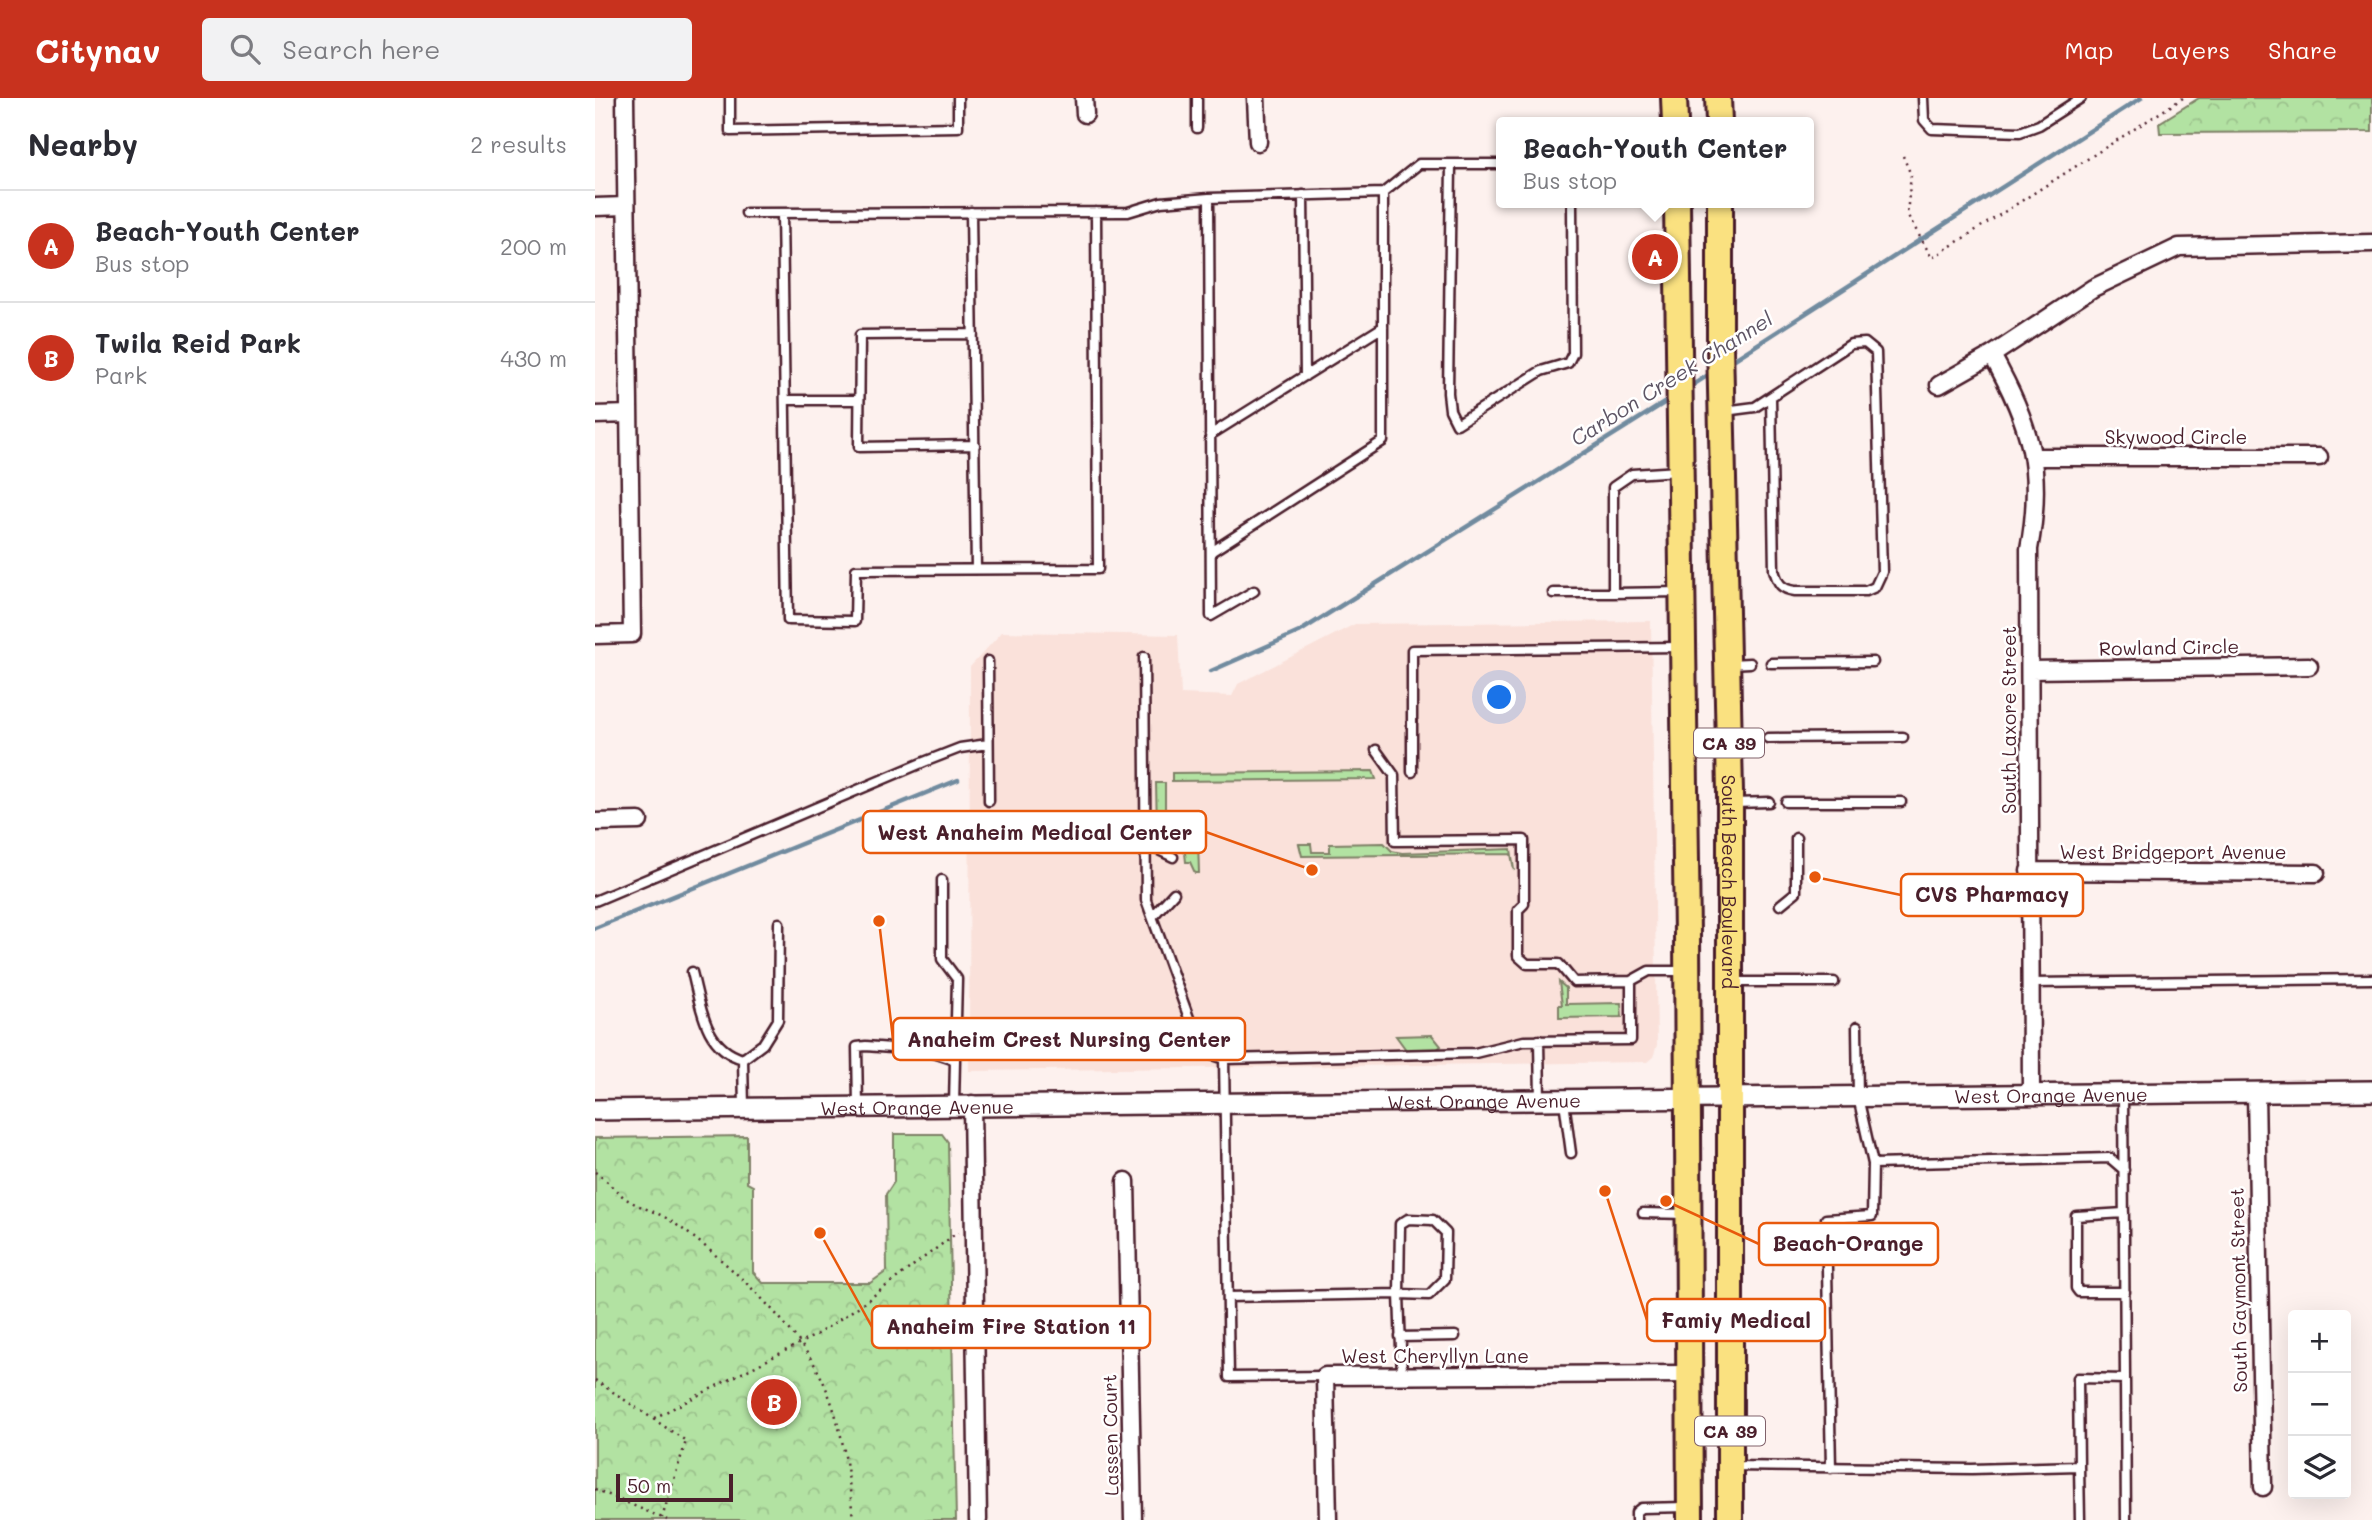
<!DOCTYPE html>
<meta charset="utf-8">
<style>
:root{--surface:#fff;--page:#f2f2f3;--text:#2b2b33;--muted:#7c7c81;--line:#e1e1e2;--accent:#c8321e}
body{margin:0;font-family:Mali,sans-serif;background:var(--page);color:var(--text)}
.controls{position:absolute;right:21px;bottom:21px;display:grid;overflow:hidden;border-radius:7px;box-shadow:0 7px 28px #0002}
.controls button{width:63px;height:63px;display:grid;place-items:center;padding:0;border:0;border-bottom:2px solid var(--line);background:var(--surface);color:var(--text);font:35px sans-serif}
.scale{position:absolute;left:21px;bottom:18px;width:117px;box-sizing:border-box;padding-left:7px;border:4px solid #4a1f2b;border-top:0;font-size:19px;line-height:24px;white-space:nowrap;color:#4a1f2b;-webkit-text-stroke:5px #fff;paint-order:stroke}
.you{position:absolute;left:905px;top:600px;width:24px;height:24px;margin:-18px;border:5px solid #fff;border-radius:50%;background:#1a73e8;box-shadow:0 0 0 10px #1a73e833}
.badge{display:grid;place-items:center;width:46px;height:46px;border-radius:50%;background:var(--accent);color:#fff;font-size:23px;font-weight:700}
.pin{position:absolute;translate:-50% -50%;border:4px solid #fff;box-shadow:0 2px 7px #0006}
.popup{position:absolute;left:901px;top:19px;width:318px;height:91px;box-sizing:border-box;display:grid;place-content:center;border-radius:7px;background:var(--surface);filter:drop-shadow(0 2px 5px #0005);font-size:23px;white-space:nowrap;color:var(--muted)}
.popup b{font-size:26px;color:var(--text)}
.popup::after{content:'';position:absolute;left:50%;top:100%;margin-left:-14px;border:14px solid transparent;border-top-color:var(--surface)}
.list{margin:0;padding:0;list-style:none}
h2{display:flex;justify-content:space-between;align-items:center;height:91px;margin:0;padding:0 28px;font-size:30px}
h2 small{font-size:23px;font-weight:400;color:var(--muted)}
.list li{display:grid;grid-template-columns:46px 1fr auto;gap:21px;align-items:center;box-sizing:border-box;height:112px;padding:0 28px;border-top:2px solid var(--line)}
.list b{display:block;font-size:26px;white-space:nowrap}
.list p{margin:0;font-size:23px;white-space:nowrap;color:var(--muted)}
.list em{font-size:23px;font-style:normal;color:var(--muted)}
.icon{flex:none;width:38px;height:38px;fill:none;stroke:currentColor;stroke-width:2;stroke-linecap:round;stroke-linejoin:round}
.map{position:relative;flex:none;width:1777px;height:1422px;overflow:hidden}
header{display:flex;align-items:center;gap:42px;box-sizing:border-box;height:98px;padding:0 35px;background:var(--accent);color:#fff}
header strong{font-size:33px}
nav{display:flex;gap:38px;margin-inline-start:auto;font-size:24px}
.search{width:490px;height:63px;background:var(--page);display:flex;align-items:center;gap:18px;box-sizing:border-box;padding:0 24px;border-radius:7px;color:var(--muted);font-size:26px}
main{display:flex}
aside{flex:1;background:var(--surface)}
.map>svg:first-child{display:block}
.built{fill:#fae1da}
.grass{fill:#b2e2a2;stroke:#7e8066;stroke-width:2}
.park{fill:url(#park-crowns);stroke:#7e8066;stroke-width:2}
.lines{fill:none;stroke-linecap:round;stroke-linejoin:round}
.stream{stroke:#718b9f;stroke-width:4.5}
.service-casing{stroke:#4a1f2b;stroke-width:13}
.minor-casing{stroke:#4a1f2b;stroke-width:21}
.tertiary-casing{stroke:#4a1f2b;stroke-width:24}
.primary-casing{stroke:#4a1f2b;stroke-width:30}
.path{stroke:#4a1f2b;stroke-width:2.5;stroke-dasharray:2 5;stroke-linecap:butt}
.service{stroke:#fff;stroke-width:8}
.minor{stroke:#fff;stroke-width:16}
.tertiary{stroke:#fff;stroke-width:19}
.primary{stroke:#fae180;stroke-width:24}
.labels{text-anchor:middle;dominant-baseline:central;stroke-width:5;stroke-linejoin:round;paint-order:stroke}
.shield{fill:#fff;stroke:#80626b;stroke-width:2}
.shield-label{font-size:18px;font-weight:bold;fill:#4a1f2b}
.street-label{font-size:19px;fill:#4a1f2b;stroke:#fff}
.water-label{font-size:21px;font-style:italic;fill:#5e5565;stroke:#fff}
.leader{fill:none;stroke:#e8590c;stroke-width:2.5}
.callout-dot{fill:#e8590c;stroke:#fff;stroke-width:2.5}
.callout{fill:#fff;stroke:#e8590c;stroke-width:2.5}
.callout-label{font-size:21px;text-anchor:middle;font-weight:bold;fill:#4a1f2b}
</style>
<header>
<strong>Citynav</strong>
<div class="search"><svg class="icon" aria-label="search" viewBox="0 0 24 24"><circle cx="10" cy="10" r="6"/><path d="M15 15l6 6"/></svg>Search here</div>
<nav><a>Map</a><a>Layers</a><a>Share</a></nav>
</header>
<main>
<aside>
<h2>Nearby<small>2 results</small></h2>
<ul class="list">
<li><span class="badge">A</span><div><b>Beach-Youth Center</b><p>Bus stop</p></div><em>200 m</em></li>
<li><span class="badge">B</span><div><b>Twila Reid Park</b><p>Park</p></div><em>430 m</em></li>
</ul>
</aside>
<div class="map">
<svg width="1777" height="1422" viewBox="0 0 1777 1422">
<defs>
<pattern id="park-crowns" width="20" height="18" patternUnits="userSpaceOnUse" patternTransform="scale(1.75)"><rect width="20" height="18" fill="#b2e2a2"/><path d="M2 6a3 3 0 1 1 6 0M12 15a3 3 0 1 1 6 0" fill="none" stroke="#9bc18c"/></pattern>
</defs>
<rect width="100%" height="100%" fill="#fdf1ee"/>
<filter id="ink" filterUnits="userSpaceOnUse"><feTurbulence type="fractalNoise" baseFrequency=".0143" numOctaves="2"/><feDisplacementMap in="SourceGraphic" scale="14" xChannelSelector="R" yChannelSelector="G"/><feConvolveMatrix kernelMatrix="1 2 1 2 8 2 1 2 1" color-interpolation-filters="sRGB"/></filter>
<g filter="url(#ink)">
<!-- built -->
<path class="built" d="M1056,523L1062,947L1058,959L1052,964L374,973L375,569L407,534L583,537L586,596L637,598L643,586L760,526Z"/>
<!-- grass -->
<path class="grass" d="M778,673L781,681L577,683V675Z
M561,685H570V726L577,727V742H603L604,775H600L595,764H591L590,755L562,730Z
M789,745L797,753L807,755L916,751L919,772L916,756L707,758L704,746H716L717,754H735V746Z
M964,884L971,890V906L1026,905L1027,919L964,920V907H967Z
M837,937L846,948L841,952L812,953L801,938Z"/>
<!-- park -->
<path class="park" d="M1604,0H1777V34L1565,35L1564,25Z
M299,1036H347L353,1044L361,1422H0V1040L152,1038V1085L158,1088V1174L168,1185H275L292,1173L291,1096L299,1084Z"/>
<g class="lines">
<!-- stream -->
<path class="stream" d="M1135,264L1546,0
M1093,290L1118,274
M616,573L704,534L1077,300
M0,830L363,682"/>
<defs>
<path id="service" d="M135,0V33L363,29V0
M602,0V30
M1328,0L1329,22L1337,31L1425,34L1444,27L1486,0
M856,66L853,295L855,312L862,326L946,273L973,265L978,255L977,105
M708,97L710,278
M614,100L616,518L659,493
M376,114L381,471
M151,115L533,114L566,104L614,100L788,95L824,66H906
M187,115L193,522L260,523L261,472L503,471L501,114
M378,236L265,237L264,349L380,347
M190,302H263
M1129,313L1160,309L1256,246L1270,245L1281,254L1287,474L1280,489L1271,493H1200C1186,491 1183,486 1179,472L1176,299
M615,337L788,229
M616,454L788,343V95
M958,495H1018V389L1037,376L1084,373
M1018,495L1085,494
M549,559L551,802L606,953L629,961L880,955L929,943L1036,942V883
M393,563L394,703
M1176,565L1278,564
M1135,566L1155,565
M1137,640H1158
M1173,640L1308,639
M781,652L799,677L800,743L929,742V806L923,812V858L932,866H964L979,884L1036,883L1054,873H1090
M817,674V552L1086,549
M1191,704H1306
M1138,705L1174,704
M551,746L578,759
M347,782V861L362,881L360,962
M0,803L329,664L365,650L393,646
M1185,807L1201,794V740
M558,818L579,795
M97,874C106,909 109,950 148,961L168,946L183,922L184,825
M1137,884H1239
M1435,885L1777,881
M1262,929L1263,999L1278,1066L1515,1060L1529,1072
M944,942L945,1002
M148,961L149,1010
M629,961L634,1279L730,1278
M1528,996L1531,1422
M969,1003L976,1055
M263,1008L262,949L271,948L333,953L360,962L359,1007
M1048,1115L1091,1116
M1529,1115L1481,1118V1190L1484,1194H1530
M633,1199L804,1196L805,1126L813,1121L838,1122L851,1135L850,1181L834,1197L804,1196L807,1278
M805,1239L860,1238
M1138,1368L1377,1371L1484,1368L1485,1422
M1484,1368L1483,1280L1530,1281
M1236,1370L1231,1121L1277,1118L1278,1066
M1041,1422V1414L1046,1410L1092,1409"/>
<path id="minor" d="M489,0L490,16
M661,0L663,44
M0,109L31,108
M1397,257C1436,328 1449,371 1434,451L1436,997
M1344,287L1397,257L1498,190L1584,149L1777,145
M0,317L34,316
M1438,359H1724
M0,537L37,536L30,0
M1435,572L1714,568
M0,724L44,723
M1434,773L1721,775
M1661,994L1668,1389
M377,1006L383,1422
M531,1083L538,1422
M733,1422L730,1278L1093,1276"/>
<g id="tertiary">
<path id="s1" d="M0,1012L1777,993"/>
</g>
<g id="primary">
<path d="M1079,0L1080,24"/>
<path d="M1123,0L1124,24"/>
<path d="M1082,105L1092,836L1095,1422"/>
<path id="s2" d="M1125,105V246L1135,694V1422"/>
</g>
</defs>
<!-- service casing -->
<use href="#service" class="service-casing"/>
<!-- minor casing -->
<use href="#minor" class="minor-casing"/>
<!-- tertiary casing -->
<use href="#tertiary" class="tertiary-casing"/>
<!-- primary casing -->
<use href="#primary" class="primary-casing"/>
<!-- path -->
<path class="path" d="M1308,58L1316,77L1312,116L1337,160L1588,0
M0,1074C12,1082 21,1094 33,1102C46,1110 63,1114 76,1123C125,1156 202,1227 227,1281C247,1324 254,1375 258,1422
M0,1282L91,1343L67,1420
M59,1320L221,1237L266,1207L363,1134
M0,1391L72,1422"/>
<!-- service -->
<use href="#service" class="service"/>
<!-- minor -->
<use href="#minor" class="minor"/>
<!-- tertiary -->
<use href="#tertiary" class="tertiary"/>
<!-- primary -->
<use href="#primary" class="primary"/>
</g>
</g>
<g class="labels">
<!-- shield labels -->
<g class="shield">
<rect x="1099" y="630.5" width="70" height="29" rx="5"/>
<rect x="1100" y="1318.5" width="70" height="29" rx="5"/>
</g>
<g class="shield-label">
<text x="1134" y="645">CA 39</text>
<text x="1135" y="1333">CA 39</text>
</g>
<!-- street labels -->
<g class="street-label">
<text x="1581" y="338">Skywood Circle</text>
<text transform="translate(1574 549) rotate(-1)">Rowland Circle</text>
<text transform="translate(1413 622) rotate(-90)">South Laxore Street</text>
<text x="1578" y="753">West Bridgeport Avenue</text>
<text stroke="none"><textPath href="#s2" startOffset="679">South Beach Boulevard</textPath></text>
<text stroke="none"><textPath href="#s1" startOffset="1456">West Orange Avenue</textPath></text>
<text stroke="none"><textPath href="#s1" startOffset="889">West Orange Avenue</textPath></text>
<text stroke="none"><textPath href="#s1" startOffset="322">West Orange Avenue</textPath></text>
<text transform="translate(1643 1192) rotate(-91)">South Gaymont Street</text>
<text x="840" y="1257">West Cheryllyn Lane</text>
<text transform="translate(515 1337) rotate(-91)">Lassen Court</text>
</g>
<!-- water labels -->
<g class="water-label">
<text transform="translate(1076 280) rotate(-32)">Carbon Creek Channel</text>
</g>
</g>
<!-- callouts -->
<path class="leader" d="M717 772L611 734M1220 779L1306 797M284 823L298 941M1071 1103L1164 1146M1010 1093L1052 1222M225 1135L277 1229"/>
<g class="callout-dot">
<circle cx="717" cy="772" r="7"/>
<circle cx="1220" cy="779" r="7"/>
<circle cx="284" cy="823" r="7"/>
<circle cx="1071" cy="1103" r="7"/>
<circle cx="1010" cy="1093" r="7"/>
<circle cx="225" cy="1135" r="7"/>
</g>
<g class="callout">
<rect x="268" y="713" width="343" height="42" rx="7"/>
<rect x="1306" y="776" width="182" height="42" rx="7"/>
<rect x="298" y="920" width="352" height="42" rx="7"/>
<rect x="1164" y="1125" width="179" height="42" rx="7"/>
<rect x="1052" y="1201" width="178" height="42" rx="7"/>
<rect x="277" y="1208" width="278" height="42" rx="7"/>
</g>
<g class="callout-label">
<text x="440" y="742">West Anaheim Medical Center</text>
<text x="1397" y="804">CVS Pharmacy</text>
<text x="474" y="949">Anaheim Crest Nursing Center</text>
<text x="1253" y="1153">Beach-Orange</text>
<text x="1141" y="1230">Famiy Medical</text>
<text x="416" y="1236">Anaheim Fire Station 11</text>
</g>
</svg>
<div class="controls">
<button>+</button>
<button>−</button>
<button><svg class="icon" aria-label="layers" viewBox="0 0 24 24"><path d="M12 4l9 5-9 5-9-5zM3 14l9 5 9-5"/></svg></button>
</div>
<div class="scale">50 m</div>
<div class="you"></div>
<div class="pin badge" style="left:1060px;top:159px">A</div>
<div class="popup"><b>Beach-Youth Center</b>Bus stop</div>
<div class="pin badge" style="left:179px;top:1304px">B</div>
</div>
</main>
